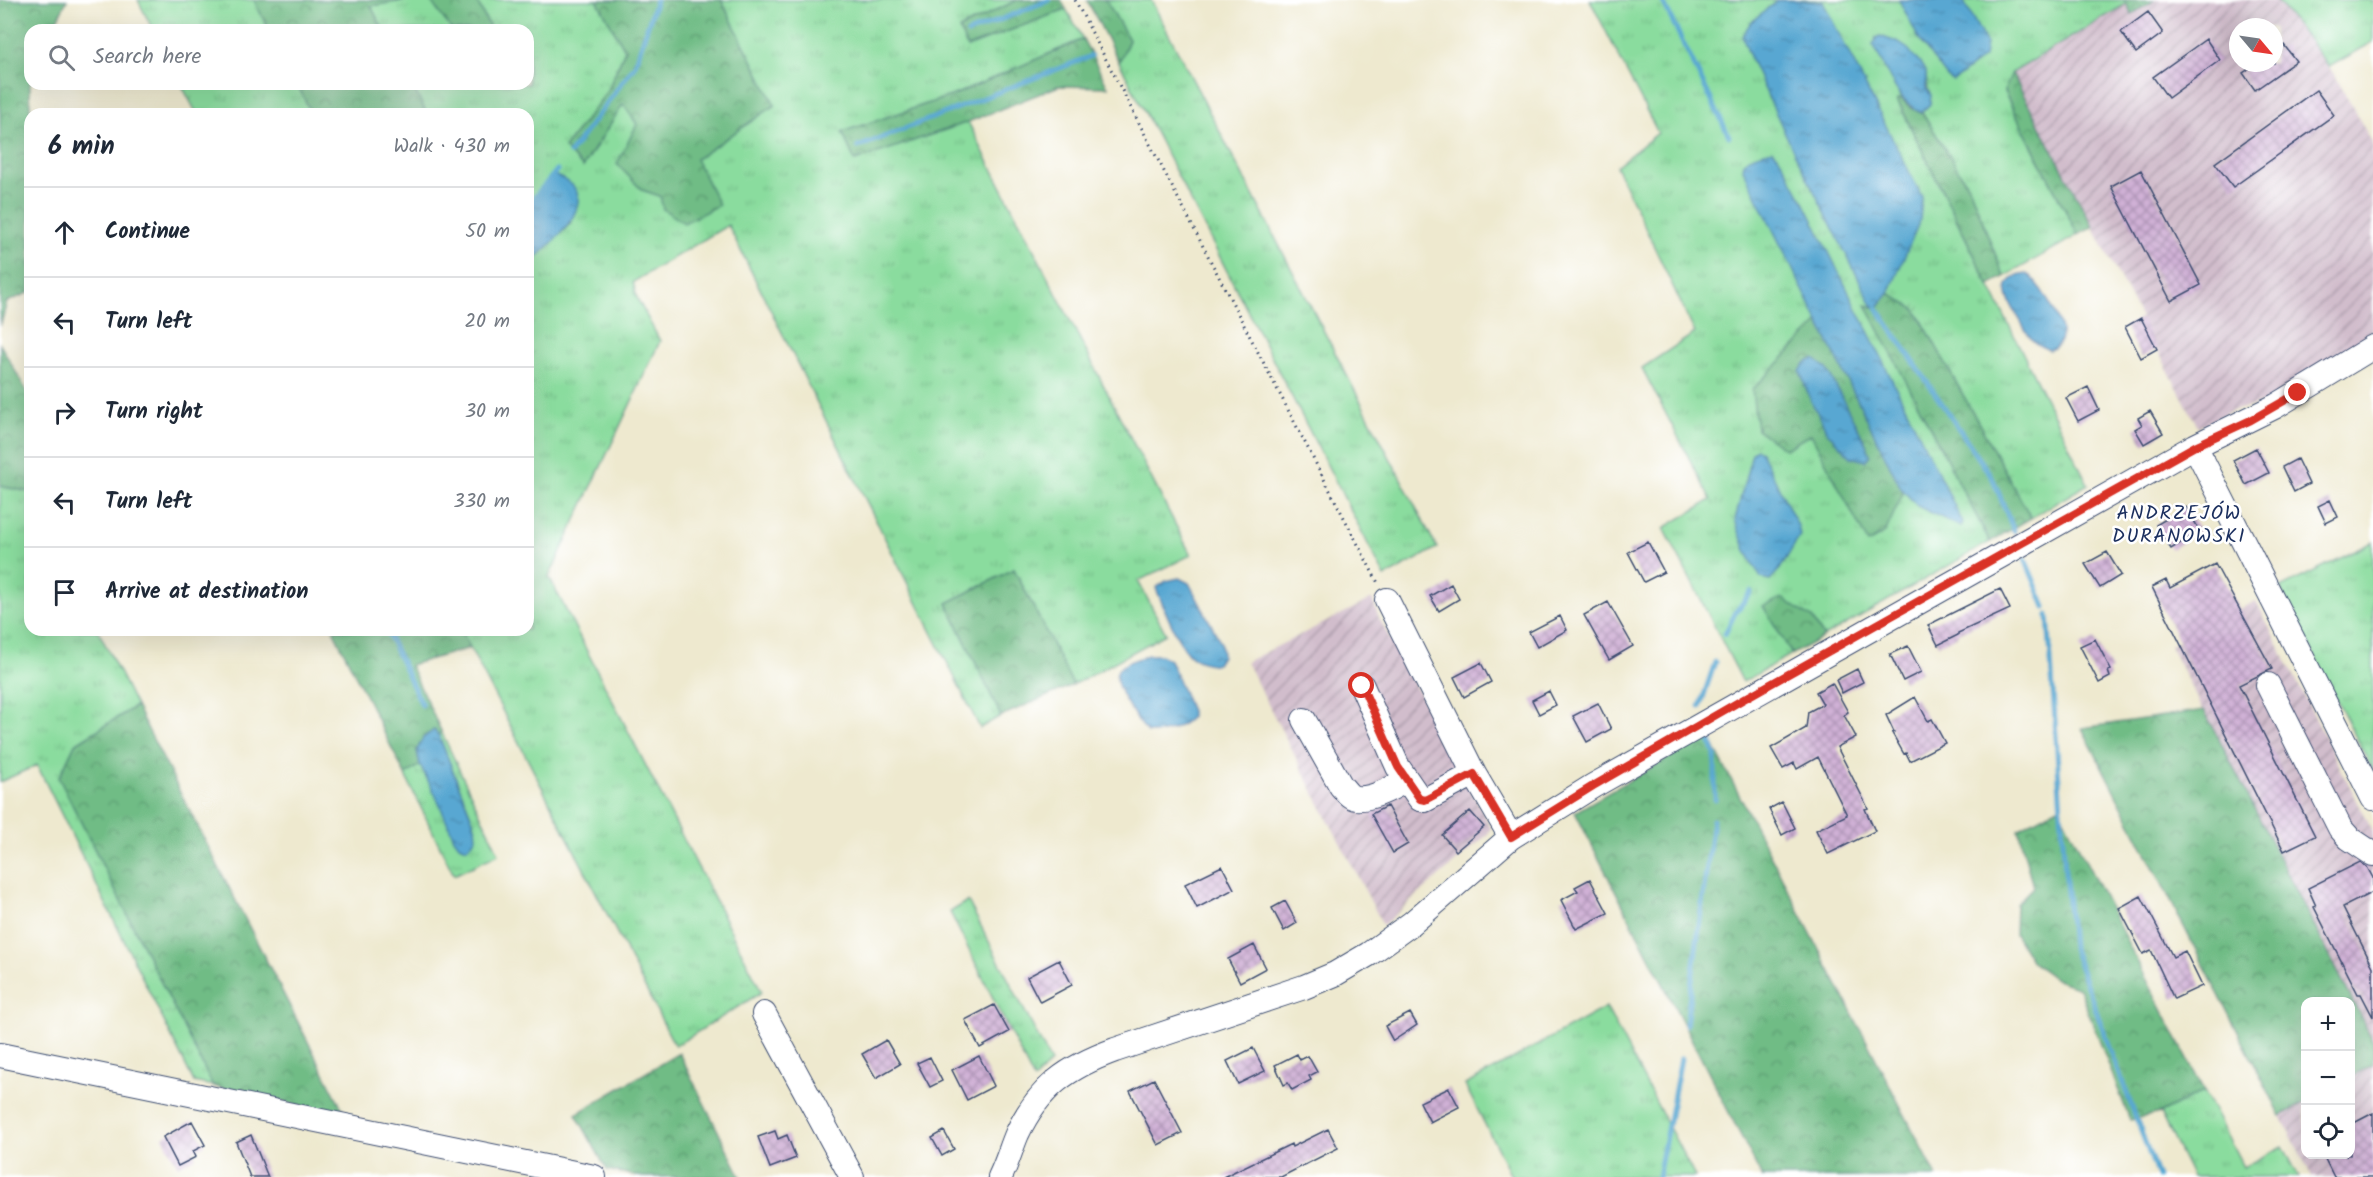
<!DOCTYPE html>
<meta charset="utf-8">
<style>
:root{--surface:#fff;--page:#f2f2f3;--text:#1f2937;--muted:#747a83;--line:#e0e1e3}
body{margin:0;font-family:Kalam,sans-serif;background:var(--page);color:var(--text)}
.controls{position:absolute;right:18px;bottom:18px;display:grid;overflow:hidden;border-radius:12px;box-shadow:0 6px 24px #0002}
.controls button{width:54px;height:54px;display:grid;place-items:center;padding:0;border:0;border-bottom:2px solid var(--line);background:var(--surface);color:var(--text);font:30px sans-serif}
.compass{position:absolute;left:2229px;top:18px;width:54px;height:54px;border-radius:50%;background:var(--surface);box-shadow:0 6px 24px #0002;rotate:119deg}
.stop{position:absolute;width:18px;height:18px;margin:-14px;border:4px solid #d93025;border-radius:50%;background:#fff}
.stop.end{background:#d93025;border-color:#fff;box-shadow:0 2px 6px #0008}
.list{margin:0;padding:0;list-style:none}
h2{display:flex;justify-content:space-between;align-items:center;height:78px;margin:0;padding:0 24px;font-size:26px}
h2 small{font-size:20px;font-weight:400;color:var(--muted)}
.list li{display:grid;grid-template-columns:39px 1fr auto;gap:18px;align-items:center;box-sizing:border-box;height:90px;padding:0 24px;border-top:2px solid var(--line)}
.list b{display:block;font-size:22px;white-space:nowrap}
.list em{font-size:20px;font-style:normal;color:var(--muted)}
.icon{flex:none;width:33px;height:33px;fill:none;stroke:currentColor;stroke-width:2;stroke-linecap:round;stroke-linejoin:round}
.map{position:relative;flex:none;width:2373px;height:1177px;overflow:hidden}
.search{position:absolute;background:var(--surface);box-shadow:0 6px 24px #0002;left:24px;top:24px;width:510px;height:66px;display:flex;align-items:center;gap:15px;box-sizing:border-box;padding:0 21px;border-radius:18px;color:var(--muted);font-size:22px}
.panel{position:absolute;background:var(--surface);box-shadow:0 6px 24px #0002;left:24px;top:108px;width:510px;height:528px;border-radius:18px}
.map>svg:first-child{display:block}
.industrial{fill:url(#industrial-furrows);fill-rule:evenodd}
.grass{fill:url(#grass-tufts);stroke:#52867e;stroke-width:1.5}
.forest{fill:url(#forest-crowns);stroke:#457672;stroke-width:1.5}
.water{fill:url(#water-ripples);stroke:#3a6b98;stroke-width:1.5}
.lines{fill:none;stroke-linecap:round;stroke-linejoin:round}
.stream{stroke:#58a7d2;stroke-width:5}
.building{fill:url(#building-cross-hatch)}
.minor-casing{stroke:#3b4b6f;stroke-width:26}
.path{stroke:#3b4b6f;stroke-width:3;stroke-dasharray:1.5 4.5;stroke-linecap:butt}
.minor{stroke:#fff;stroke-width:24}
.route{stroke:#d93025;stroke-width:8}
.labels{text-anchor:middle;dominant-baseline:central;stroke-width:5;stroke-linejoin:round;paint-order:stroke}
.quarter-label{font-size:20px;letter-spacing:1.5px;fill:#1b2f5e;stroke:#fff}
</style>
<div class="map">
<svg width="2373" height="1177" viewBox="0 0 2373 1177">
<defs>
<pattern id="industrial-furrows" width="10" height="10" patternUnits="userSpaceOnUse" patternTransform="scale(1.5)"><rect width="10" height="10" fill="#d1bdcc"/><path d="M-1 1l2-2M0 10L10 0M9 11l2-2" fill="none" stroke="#a99aa9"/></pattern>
<pattern id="grass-tufts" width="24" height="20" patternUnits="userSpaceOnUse" patternTransform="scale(1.5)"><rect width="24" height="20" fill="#8adc9e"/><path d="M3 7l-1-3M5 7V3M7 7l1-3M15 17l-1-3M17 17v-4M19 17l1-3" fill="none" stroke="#76bd8a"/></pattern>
<pattern id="forest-crowns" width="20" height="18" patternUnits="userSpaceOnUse" patternTransform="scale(1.5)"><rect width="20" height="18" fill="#6fbc85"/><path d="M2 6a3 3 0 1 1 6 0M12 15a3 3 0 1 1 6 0" fill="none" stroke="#5a9970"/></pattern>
<pattern id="water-ripples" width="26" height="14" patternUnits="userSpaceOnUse" patternTransform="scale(1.5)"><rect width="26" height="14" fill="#58a7d2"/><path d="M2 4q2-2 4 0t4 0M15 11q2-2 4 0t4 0" fill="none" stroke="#4888ae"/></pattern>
<pattern id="building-cross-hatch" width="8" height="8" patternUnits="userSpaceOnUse" patternTransform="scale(1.5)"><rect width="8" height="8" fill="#d0b1d6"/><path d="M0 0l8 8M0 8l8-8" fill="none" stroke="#a890b1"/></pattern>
</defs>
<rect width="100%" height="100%" fill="#fff"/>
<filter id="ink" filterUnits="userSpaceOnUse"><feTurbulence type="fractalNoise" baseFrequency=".0167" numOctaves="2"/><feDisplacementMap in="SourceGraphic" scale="12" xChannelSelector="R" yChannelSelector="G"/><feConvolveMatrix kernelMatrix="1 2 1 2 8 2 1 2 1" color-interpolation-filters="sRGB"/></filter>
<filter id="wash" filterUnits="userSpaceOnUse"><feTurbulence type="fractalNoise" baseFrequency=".008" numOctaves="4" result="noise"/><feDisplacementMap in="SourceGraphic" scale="24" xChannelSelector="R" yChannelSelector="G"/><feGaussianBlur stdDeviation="1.35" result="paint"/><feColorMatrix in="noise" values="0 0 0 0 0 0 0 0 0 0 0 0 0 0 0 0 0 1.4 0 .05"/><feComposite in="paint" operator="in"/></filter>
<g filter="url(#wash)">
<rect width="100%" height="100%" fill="#eee9cf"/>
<!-- industrial -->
<path class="industrial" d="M2155,0H2277L2334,74L2372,142L2373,150V331L2264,403L2231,411L2198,427L2012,73L2126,4L2132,14ZM2238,27H2274V63H2238Z
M1372,599L1379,618L1491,828L1487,835L1383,925L1246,662Z
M2256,601L2373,832V1041L2170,646Z
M2373,1064V1177H2312L2281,1116L2305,1102L2306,1154H2350L2351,1077Z"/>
<!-- grass -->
<path class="grass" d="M138,0H254L269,30H153Z
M407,0H430L452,30H383L371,6Z
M476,0H597L625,50L607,92L564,148L583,167L623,103L637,124L642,190L660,196L695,160L775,105L721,0H1017L959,29L967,47L1066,9L1083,39L954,95L842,132L855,160L968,122L1191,555L1138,581L1166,634L1073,685L1014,569L947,603L1001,716L980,728L728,225L633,282L637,298L660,341L549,577L762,992L675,1046L461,630H528V265L571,223L553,175L528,205V114H427L411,84H528V30H491Z
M1106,0H1151L1437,548L1385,577L1119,62L1129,40Z
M1590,0H2124L2126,4L2012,73L2004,92L2078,235L2004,277L1970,189L1922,112L1930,104C1931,92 1925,84 1926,71L1873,45L1902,99L1897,100L2088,484L2031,518L1916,310L1877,308L1867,306L1990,542L1824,637L1812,618L1764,606L1792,654L1743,682L1664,528L1711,500L1642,368L1695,333L1616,166L1658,133Z
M2277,0H2373V42L2329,67Z
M181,84H297L312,114H197Z
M0,486L29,491L30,493V630H98L136,706L75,744L59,778L213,1086L194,1082L37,765L0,782Z
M2373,542V771L2280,588Z
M441,731L499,854L454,875L405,775L420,765L435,794L475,826L439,736Z
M968,901L1051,1062L1034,1080L950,912Z
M1606,1007L1695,1177H1512L1465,1085Z
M2204,1091L2243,1167L2283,1146L2299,1177H2192L2160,1113Z"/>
<!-- forest -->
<path class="forest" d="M0,0H67L52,30H30V292L7,302L0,327Z
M254,0H407L371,6L383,30H269Z
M430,0H476L491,30H452Z
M597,0H721L775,105L696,159L719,205L684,223L663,209L660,196L642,190L617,164L637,124L623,104L583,167L564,148L607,92L625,50Z
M1017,0H1061L1066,9L967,47L959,29Z
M1087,0H1106L1129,40L1119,62Z
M2124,0H2155L2132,14Z
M1083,39L1108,87L1059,86L968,122L855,161L842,132L954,95Z
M2012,73L2093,227L2078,235L2004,91Z
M297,84H411L427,114H312Z
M1897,99H1902L1911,108L1922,112L1970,189L2004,277L1989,285Z
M1889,293L1916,310L2031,518L1990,542L1866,305L1877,308Z
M1819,322L1904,491L1885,533L1868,543L1811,434L1785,449L1757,429L1752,390Z
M0,344L30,397V492L0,486Z
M1014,569L1073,685L1001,716L947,603Z
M1782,598L1812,618L1824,637L1792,654L1763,606Z
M333,630H461L470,648L410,665L441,731L439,736L434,730L417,750L420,765L405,775Z
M136,706L346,1116L213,1086L59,778L75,744Z
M2204,710L2373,1041V1064L2351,1077L2350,1002H2306L2305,1102L2281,1116L2082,728Z
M1708,735L1937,1177H1762L1575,812Z
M2058,807L2204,1091L2160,1113L2130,1120L2079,988L2057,980L2032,962L2015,934L2016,904L2033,887L2018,829Z
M679,1053L741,1177H643L607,1170L576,1114Z"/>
<!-- water -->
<path class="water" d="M1778,0L1823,2L1922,197L1920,220L1889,293L1877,308L1872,305L1793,150L1752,62L1742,36L1751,22Z
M1899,0H1963L1986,43L1984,57L1953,81L1947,77L1920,41Z
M1880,36L1899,43L1908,49L1926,71V88L1931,95L1930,104L1922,112C1896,102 1886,68 1873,45L1876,38Z
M1772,150L1778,155L1803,200L1963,523L1961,527L1917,506L1901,488L1743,169L1744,162L1754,155Z
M553,175C612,193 552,244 528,265V205Z
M2027,274C2038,281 2060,318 2061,331C2062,340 2058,347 2050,350C2044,348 2038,346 2033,341C2028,336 2024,327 2020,320C2009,302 1993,278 2027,274Z
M1814,359L1827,369L1867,446L1870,455L1865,461L1851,457L1828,433L1810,399L1800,371L1806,362Z
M1756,449L1761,452L1798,526L1800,535L1780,569L1770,580L1761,578L1746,551L1735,520L1752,453Z
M1179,578L1189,583L1221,643L1222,656L1217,664C1207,665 1193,660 1187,652C1176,638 1163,606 1156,588L1166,581Z
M1148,655H1161L1170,660L1191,711V717C1179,729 1165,734 1148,733C1139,722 1109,683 1118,670C1125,661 1139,659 1148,655Z
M434,730L439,736L475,826L476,838L467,848L459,845L454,838L435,794L420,765L417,750L423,738Z"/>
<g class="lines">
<!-- stream -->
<path class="stream" d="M1662,0L1729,136
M968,33L1049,0
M858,147L1091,56
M570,153L635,65L656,0
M528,205L557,170
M1877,308L1993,479L2014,531
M2025,559L2045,607
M2048,615L2065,871L2072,946L2158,1177
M386,630L422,705
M1725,634L1735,613L1751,592
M1700,707L1715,662
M1709,737L1715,755V799
M1686,1025L1713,820
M1658,1177L1681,1058"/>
</g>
<g id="blocks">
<!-- building -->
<path class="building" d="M2148,12L2163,33L2136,53L2121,32Z
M2206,39L2220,60L2168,98L2153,77Z
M2284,45L2296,61L2255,90L2243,73L2258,63H2274V52Z
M2316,90L2334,115L2233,187L2215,163Z
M2141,170L2201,285L2171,301L2111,186Z
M2141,318L2157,349L2141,358L2125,327Z
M2088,387L2099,410L2078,421L2066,398Z
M2150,411L2163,433L2144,444L2135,429L2142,425L2138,418Z
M2256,448L2269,473L2246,485L2233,460Z
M2297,459L2309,484L2294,492L2282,467Z
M2330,500L2338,517L2326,523L2318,506Z
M2186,507L2200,531L2171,549L2156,525Z
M1648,542L1664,572L1644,582L1628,552Z
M2107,552L2121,575L2100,588L2085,564Z
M2215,564L2272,669L2239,685L2315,836L2284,851L2152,587L2166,580L2170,588Z
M1451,584L1459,599L1439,611L1430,596Z
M2000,589L2010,609L1958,633V635L1938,645L1928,625Z
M1608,602L1633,646L1609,660L1584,615Z
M1560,616L1567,630L1537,647L1529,632Z
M2095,639L2111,670L2108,671L2110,677L2099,683L2080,646Z
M1908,646L1921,672L1903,681L1890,654Z
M1481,663L1491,682L1464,697L1454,677Z
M1857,669L1863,682L1842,693L1836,680Z
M1832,683L1848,712L1844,715L1856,737L1837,747L1868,808L1865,809L1875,831L1828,854L1816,830L1847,815L1818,757L1797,769L1794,763L1783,769L1771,748L1806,728L1808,712L1823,704L1816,692Z
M1549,691L1556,705L1539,714L1532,700Z
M1915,697L1928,721L1932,719L1945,743L1910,761L1906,753L1904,754L1892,733L1894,732L1886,715Z
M1598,703L1611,729L1587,742L1573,716Z
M1782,802L1795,828L1782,835L1769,809Z
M1387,806L1408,844L1393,853L1371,814Z
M1470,811L1484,827L1456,851L1442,835Z
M2360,862L2367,867L2373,878V892L2343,907L2373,967V1017L2361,994H2358L2314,907L2316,906L2308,888Z
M1222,866L1234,889L1197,908L1185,884Z
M1590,879L1608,913L1576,929L1561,900L1578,891L1575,887Z
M2141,896L2173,957L2185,951L2202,986L2174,999L2151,950L2143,954L2119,908Z
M1285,901L1297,923L1284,931L1272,908Z
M1254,945L1266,968L1240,982L1228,959Z
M1059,960L1072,985L1040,1002L1027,977Z
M994,1005L1009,1032L980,1048L965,1020Z
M1410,1013L1417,1025L1393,1041L1385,1026Z
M886,1040L900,1064L876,1078L862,1054Z
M1253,1048L1265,1071L1238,1084L1227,1061Z
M1297,1054L1300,1060L1308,1056L1317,1072L1309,1076L1311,1080L1292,1090L1288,1083L1284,1085L1275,1065Z
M979,1056L994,1086L967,1100L952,1070Z
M930,1057L942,1081L930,1087L917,1063Z
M1154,1079L1182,1133L1158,1145L1130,1091Z
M1449,1088L1459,1107L1430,1122L1420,1102Z
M2373,1113V1177H2334L2323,1155H2350V1125Z
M192,1121L205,1145L193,1151L196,1157L178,1166L163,1137Z
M1328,1129L1338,1148L1281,1177H1223L1291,1144L1292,1147Z
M775,1131L778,1139L787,1135L796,1158L770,1168L758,1137Z
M944,1131L954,1149L942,1156L932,1138Z
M251,1135L268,1177H250L236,1142Z"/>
</g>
</g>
<g filter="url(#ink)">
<use href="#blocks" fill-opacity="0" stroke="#3b4b6f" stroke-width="1.5"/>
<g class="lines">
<defs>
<path id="minor" d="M2195,446L2373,798
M1387,600L1474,774L1511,837
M2268,685L2340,828L2349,838L2373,854
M1362,686L1398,767L1420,799L1425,800L1474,774
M1304,720L1341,786C1346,791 1349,797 1356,798C1372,800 1393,788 1406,780
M764,1014L852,1177
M0,1055L594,1177
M1000,1177C1007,1163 1011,1148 1017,1134C1039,1087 1068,1067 1115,1050L1304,987L1335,974L1369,954L1412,923L1511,837L1593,786L2195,446L2276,406L2373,347"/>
</defs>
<!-- minor casing -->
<use href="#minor" class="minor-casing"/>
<!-- path -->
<path class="path" d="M1075,0L1378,583"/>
<!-- minor -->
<use href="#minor" class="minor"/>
</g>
</g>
<g class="lines" filter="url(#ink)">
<!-- route -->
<path class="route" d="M1362,686L1398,767L1420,799L1425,800L1474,774L1511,837L1593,786L1742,700L2195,446L2251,420L2298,393"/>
</g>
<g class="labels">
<!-- quarter labels -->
<g class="quarter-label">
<text x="2179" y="514">ANDRZEJÓW<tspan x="2179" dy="23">DURANOWSKI</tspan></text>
</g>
</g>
</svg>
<div class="controls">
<button>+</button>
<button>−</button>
<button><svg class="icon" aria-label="locate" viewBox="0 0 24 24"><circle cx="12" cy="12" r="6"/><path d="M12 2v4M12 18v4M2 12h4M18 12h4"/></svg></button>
</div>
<svg class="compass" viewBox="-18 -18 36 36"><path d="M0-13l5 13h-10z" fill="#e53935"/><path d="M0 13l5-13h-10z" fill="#747a83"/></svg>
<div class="stop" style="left:1362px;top:686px"></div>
<div class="stop end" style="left:2298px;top:393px"></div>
<div class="search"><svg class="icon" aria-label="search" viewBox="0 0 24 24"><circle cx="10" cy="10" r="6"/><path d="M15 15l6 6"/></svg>Search here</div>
<section class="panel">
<h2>6 min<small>Walk · 430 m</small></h2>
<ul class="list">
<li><svg class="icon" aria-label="ahead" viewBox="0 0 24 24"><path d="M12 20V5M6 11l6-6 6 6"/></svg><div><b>Continue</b></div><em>50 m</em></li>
<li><svg class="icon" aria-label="left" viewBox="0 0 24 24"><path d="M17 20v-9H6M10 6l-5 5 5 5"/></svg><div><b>Turn left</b></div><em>20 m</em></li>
<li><svg class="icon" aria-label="right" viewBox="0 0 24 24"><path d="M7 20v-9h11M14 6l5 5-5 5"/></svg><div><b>Turn right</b></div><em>30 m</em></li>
<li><svg class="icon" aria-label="left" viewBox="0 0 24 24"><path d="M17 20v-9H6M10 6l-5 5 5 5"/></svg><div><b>Turn left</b></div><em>330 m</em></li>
<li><svg class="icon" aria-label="arrive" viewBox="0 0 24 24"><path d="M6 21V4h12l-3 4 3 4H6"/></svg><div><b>Arrive at destination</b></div></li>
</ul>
</section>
</div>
